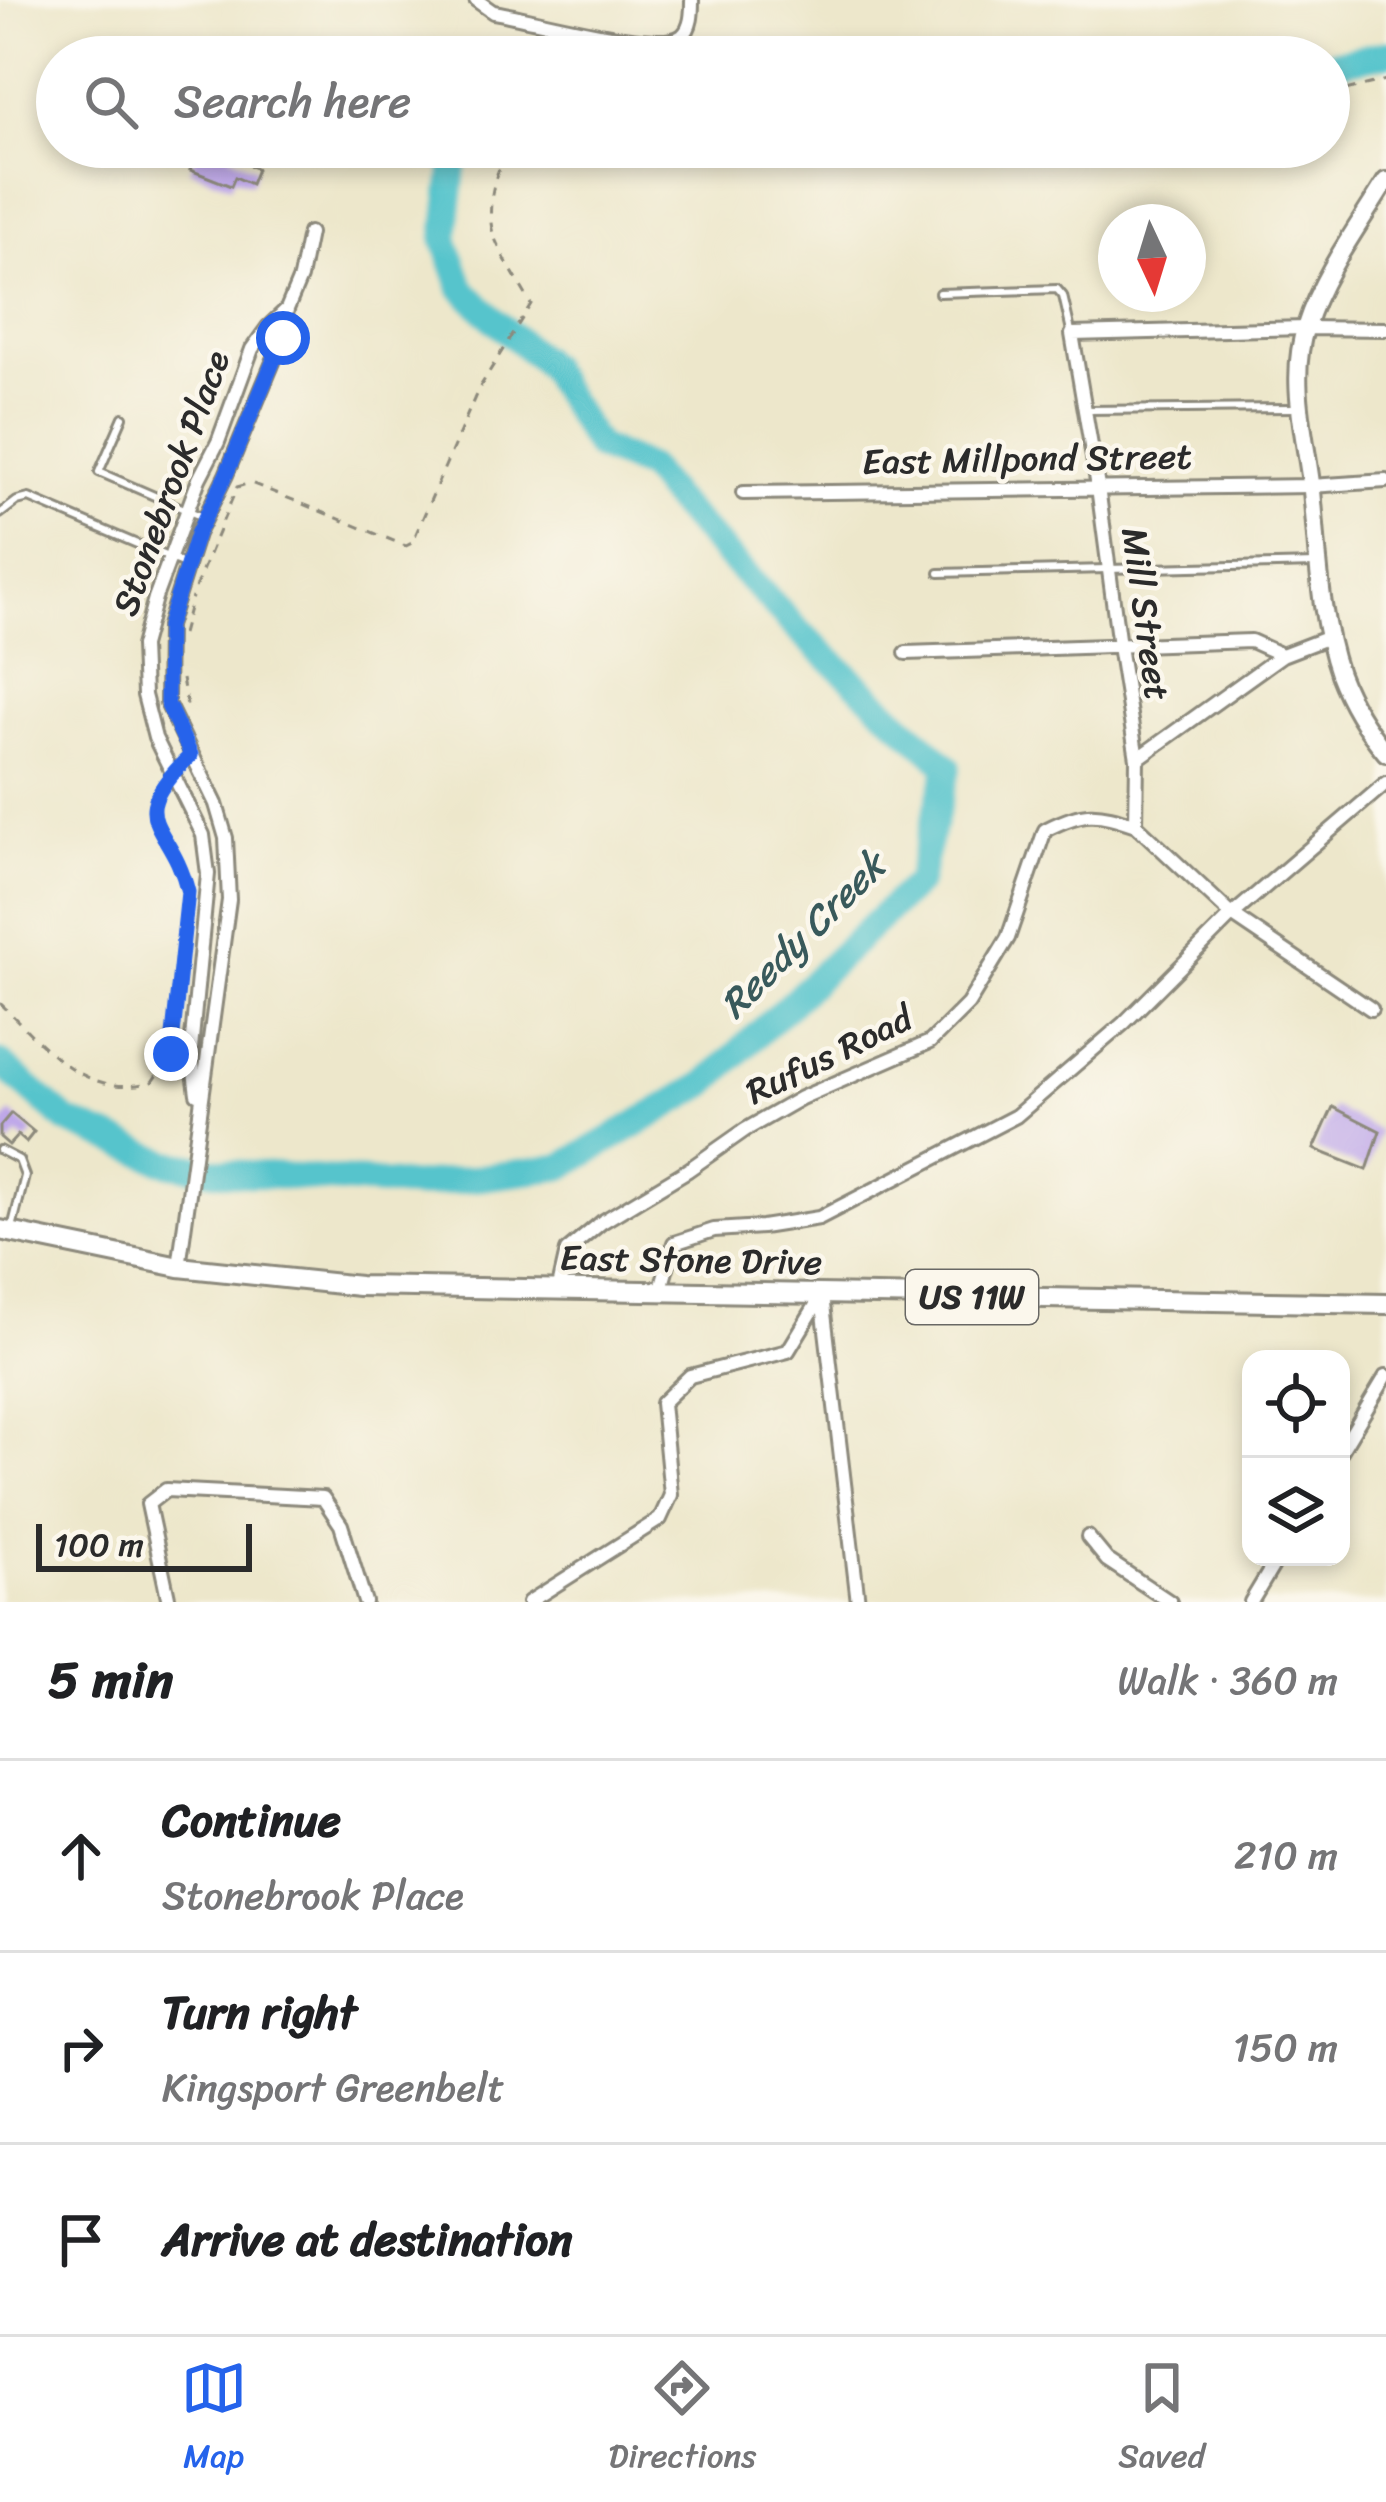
<!DOCTYPE html>
<meta charset="utf-8">
<style>
:root{--surface:#fff;--page:#f2f2f2;--text:#202124;--muted:#757577;--line:#e0e0e0;--accent:#2563eb}
body{margin:0;font-family:Sriracha,sans-serif;background:var(--page);color:var(--text)}
.controls{position:absolute;right:36px;bottom:36px;display:grid;overflow:hidden;border-radius:24px;box-shadow:0 6px 18px #0003}
.controls button{width:108px;height:108px;display:grid;place-items:center;padding:0;border:0;border-bottom:3px solid var(--line);background:var(--surface);color:var(--text);font:60px sans-serif}
.compass{position:absolute;left:1098px;top:204px;width:108px;height:108px;border-radius:50%;background:var(--surface);box-shadow:0 6px 18px #0003;rotate:176deg}
.scale{position:absolute;left:36px;bottom:30px;width:216px;box-sizing:border-box;padding-left:12px;border:6px solid #2b2b2b;border-top:0;font-size:33px;line-height:42px;white-space:nowrap;color:#2b2b2b;-webkit-text-stroke:9px #fbf7ec;paint-order:stroke}
.stop{position:absolute;width:36px;height:36px;margin:-27px;border:9px solid #2563eb;border-radius:50%;background:#fff}
.stop.end{background:#2563eb;border-color:#fff;box-shadow:0 3px 12px #0008}
.list{margin:0;padding:0;list-style:none}
h2{display:flex;justify-content:space-between;align-items:center;height:156px;margin:0;padding:0 48px;font-size:51px}
h2 small{font-size:39px;font-weight:400;color:var(--muted)}
.list li{display:grid;grid-template-columns:78px 1fr auto;gap:36px;align-items:center;box-sizing:border-box;height:192px;padding:0 48px;border-top:3px solid var(--line)}
.list b{display:block;font-size:45px;white-space:nowrap}
.list p{margin:0;font-size:39px;white-space:nowrap;color:var(--muted)}
.list em{font-size:39px;font-style:normal;color:var(--muted)}
.icon{flex:none;width:66px;height:66px;fill:none;stroke:currentColor;stroke-width:2;stroke-linecap:round;stroke-linejoin:round}
.map{position:relative;flex:none;width:1386px;height:1602px;overflow:hidden}
.search{position:absolute;background:var(--surface);box-shadow:0 6px 18px #0003;left:36px;right:36px;top:36px;height:132px;display:flex;align-items:center;gap:30px;box-sizing:border-box;padding:0 42px;border-radius:66px;color:var(--muted);font-size:45px}
.sheet{height:732px;background:var(--surface)}
nav{display:flex;justify-content:space-around;align-items:center;box-sizing:border-box;height:168px;border-top:3px solid var(--line);background:var(--surface);font-size:33px;color:var(--muted)}
nav a{display:grid;justify-items:center;gap:6px}
nav .on{color:var(--accent)}
.map>svg:first-child{display:block}
.lines{fill:none;stroke-linecap:round;stroke-linejoin:round}
.river{stroke:#57c4cc;stroke-width:27}
.building{fill:#bda6e9}
.service-casing{stroke:#8c897b;stroke-width:12}
.minor-casing{stroke:#8c897b;stroke-width:18}
.secondary-casing{stroke:#8c897b;stroke-width:22}
.trunk-casing{stroke:#8c897b;stroke-width:24}
.path{stroke:#8c897b;stroke-width:3;stroke-dasharray:9 9;stroke-linecap:butt}
.service{stroke:#fff;stroke-width:6}
.minor{stroke:#fff;stroke-width:12}
.secondary{stroke:#fff;stroke-width:16}
.trunk{stroke:#fff;stroke-width:18}
.route{stroke:#2563eb;stroke-width:15}
.labels{text-anchor:middle;dominant-baseline:central;stroke-width:9;stroke-linejoin:round;paint-order:stroke}
.shield{fill:#fbf7ec;stroke:#696865;stroke-width:3}
.shield-label{font-size:33px;font-weight:bold;fill:#2b2b2b}
.street-label{font-size:36px;fill:#2b2b2b;stroke:#fbf7ec}
.water-label{font-size:39px;font-style:italic;fill:#38595b;stroke:#fbf7ec}
</style>
<div class="map">
<svg width="1386" height="1602" viewBox="0 0 1386 1602">
<rect width="100%" height="100%" fill="#fbf7ec"/>
<filter id="ink" filterUnits="userSpaceOnUse"><feTurbulence type="fractalNoise" baseFrequency=".00833" numOctaves="2"/><feDisplacementMap in="SourceGraphic" scale="24" xChannelSelector="R" yChannelSelector="G"/><feConvolveMatrix kernelMatrix="1 2 1 2 8 2 1 2 1" color-interpolation-filters="sRGB"/></filter>
<filter id="wash" filterUnits="userSpaceOnUse"><feTurbulence type="fractalNoise" baseFrequency=".004" numOctaves="4" result="noise"/><feDisplacementMap in="SourceGraphic" scale="48" xChannelSelector="R" yChannelSelector="G"/><feGaussianBlur stdDeviation="2.7" result="paint"/><feColorMatrix in="noise" values="0 0 0 0 0 0 0 0 0 0 0 0 0 0 0 0 0 1.4 0 .05"/><feComposite in="paint" operator="in"/></filter>
<g filter="url(#wash)">
<rect width="100%" height="100%" fill="#ede7cb"/>
<g class="lines">
<!-- river -->
<path class="river" d="M1329,64L1386,53
M0,1063L67,1121L168,1163L224,1172L415,1186L562,1167L705,1084L918,882L948,767L798,630L673,499L648,468L597,447L546,364L495,321L462,288L445,240L455,157L468,147"/>
</g>
<g id="blocks">
<!-- building -->
<path class="building" d="M199,147H233L229,155L257,169L251,184L235,177L231,186L190,170Z
M1333,1107L1380,1131L1367,1170L1314,1149Z
M11,1113L34,1132L26,1142L18,1135L9,1145L0,1137V1126Z"/>
</g>
</g>
<g filter="url(#ink)">
<use href="#blocks" fill-opacity="0" stroke="#8c897b" stroke-width="3"/>
<g class="lines">
<defs>
<path id="service" d="M939,293L1057,289L1063,296L1071,331
M1087,410L1296,408
M123,417L99,472L205,518
M0,514L17,501L29,498L184,564
M939,573L1315,564
M0,1150L19,1160L25,1176L12,1228"/>
<path id="minor" d="M476,0L493,12C528,17 657,54 682,36C692,28 692,12 692,0
M743,493L1311,486L1386,481
M1329,637L1282,655L1137,759L1136,825L1232,915L1371,1009
M906,653L1251,641L1282,655
M1137,759L1119,646L1098,487L1072,334L1305,328L1386,329
M197,1094L191,1049L208,874L203,835L155,738L144,695L142,646L155,598L199,479L218,442L252,349L268,327L287,309
M179,1267L229,900L226,838L216,804L167,703L168,626L197,534L226,475L283,338L287,309L300,278L309,233
M558,1291L567,1251L602,1222L688,1170L745,1130L801,1098L930,1042L968,1004L1008,938L1045,830C1084,810 1096,811 1136,825
M660,1292L674,1243L714,1230L762,1227L819,1218L1016,1116L1124,1023L1232,915L1386,783
M822,1296L858,1602
M1341,1451L1386,1376
M1088,1537L1107,1560L1170,1602
M169,1602L148,1504L166,1490L323,1498L341,1525L365,1602
M529,1602L660,1519L671,1495L662,1403L690,1376L788,1351L822,1295
M1251,1602L1278,1557"/>
<path id="secondary" d="M1386,181C1358,227 1322,275 1306,326C1288,379 1306,438 1312,491C1318,551 1319,616 1339,674C1350,703 1366,729 1386,753"/>
<path id="trunk" d="M0,1230L179,1267L359,1286L1386,1304"/>
</defs>
<!-- service casing -->
<use href="#service" class="service-casing"/>
<!-- minor casing -->
<use href="#minor" class="minor-casing"/>
<!-- secondary casing -->
<use href="#secondary" class="secondary-casing"/>
<!-- trunk casing -->
<use href="#trunk" class="trunk-casing"/>
<!-- path -->
<path class="path" d="M1329,94L1386,80
M195,588L237,487L251,483L406,546L412,543L478,390L531,304C519,282 503,259 494,236C485,213 494,160 515,147
M182,634L192,597
M182,679L188,711
M0,1003C44,1046 84,1100 152,1082L171,1054L188,892L184,872L154,820L153,803L162,785"/>
<!-- service -->
<use href="#service" class="service"/>
<!-- minor -->
<use href="#minor" class="minor"/>
<!-- secondary -->
<use href="#secondary" class="secondary"/>
<!-- trunk -->
<use href="#trunk" class="trunk"/>
</g>
</g>
<g class="lines" filter="url(#ink)">
<!-- route -->
<path class="route" d="M171,1054L188,892C171,820 119,823 191,755L167,703L168,626L197,534L226,475L283,338"/>
</g>
<g class="labels">
<!-- shield labels -->
<rect class="shield" x="906" y="1270" width="132" height="54" rx="9"/>
<g class="shield-label">
<text x="972" y="1297">US 11W</text>
</g>
<!-- street labels -->
<g class="street-label">
<text transform="translate(1027 459) rotate(-1)">East Millpond Street</text>
<text transform="translate(171 483) rotate(-70)">Stonebrook Place</text>
<text transform="translate(1146 614) rotate(82)">Mill Street</text>
<text transform="translate(829 1055) rotate(-26)">Rufus Road</text>
<text transform="translate(691 1260) rotate(1)">East Stone Drive</text>
</g>
<!-- water labels -->
<g class="water-label">
<text transform="translate(802 935) rotate(-45)">Reedy Creek</text>
</g>
</g>
</svg>
<div class="controls">
<button><svg class="icon" aria-label="locate" viewBox="0 0 24 24"><circle cx="12" cy="12" r="6"/><path d="M12 2v4M12 18v4M2 12h4M18 12h4"/></svg></button>
<button><svg class="icon" aria-label="layers" viewBox="0 0 24 24"><path d="M12 4l9 5-9 5-9-5zM3 14l9 5 9-5"/></svg></button>
</div>
<svg class="compass" viewBox="-18 -18 36 36"><path d="M0-13l5 13h-10z" fill="#e53935"/><path d="M0 13l5-13h-10z" fill="#757577"/></svg>
<div class="scale">100 m</div>
<div class="stop" style="left:283px;top:338px"></div>
<div class="stop end" style="left:171px;top:1054px"></div>
<div class="search"><svg class="icon" aria-label="search" viewBox="0 0 24 24"><circle cx="10" cy="10" r="6"/><path d="M15 15l6 6"/></svg>Search here</div>
</div>
<section class="sheet">
<h2>5 min<small>Walk · 360 m</small></h2>
<ul class="list">
<li><svg class="icon" aria-label="ahead" viewBox="0 0 24 24"><path d="M12 20V5M6 11l6-6 6 6"/></svg><div><b>Continue</b><p>Stonebrook Place</p></div><em>210 m</em></li>
<li><svg class="icon" aria-label="right" viewBox="0 0 24 24"><path d="M7 20v-9h11M14 6l5 5-5 5"/></svg><div><b>Turn right</b><p>Kingsport Greenbelt</p></div><em>150 m</em></li>
<li><svg class="icon" aria-label="arrive" viewBox="0 0 24 24"><path d="M6 21V4h12l-3 4 3 4H6"/></svg><div><b>Arrive at destination</b></div></li>
</ul>
</section>
<nav>
<a class="on"><svg class="icon" aria-label="map" viewBox="0 0 24 24"><path d="M3 6l6-2 6 2 6-2v14l-6 2-6-2-6 2zM9 4v14M15 6v14"/></svg>Map</a>
<a><svg class="icon" aria-label="directions" viewBox="0 0 24 24"><path d="M12 3l9 9-9 9-9-9zM9 14v-3h6M13 9l2 2-2 2"/></svg>Directions</a>
<a><svg class="icon" aria-label="saved" viewBox="0 0 24 24"><path d="M7 4h10v16l-5-4-5 4z"/></svg>Saved</a>
</nav>
